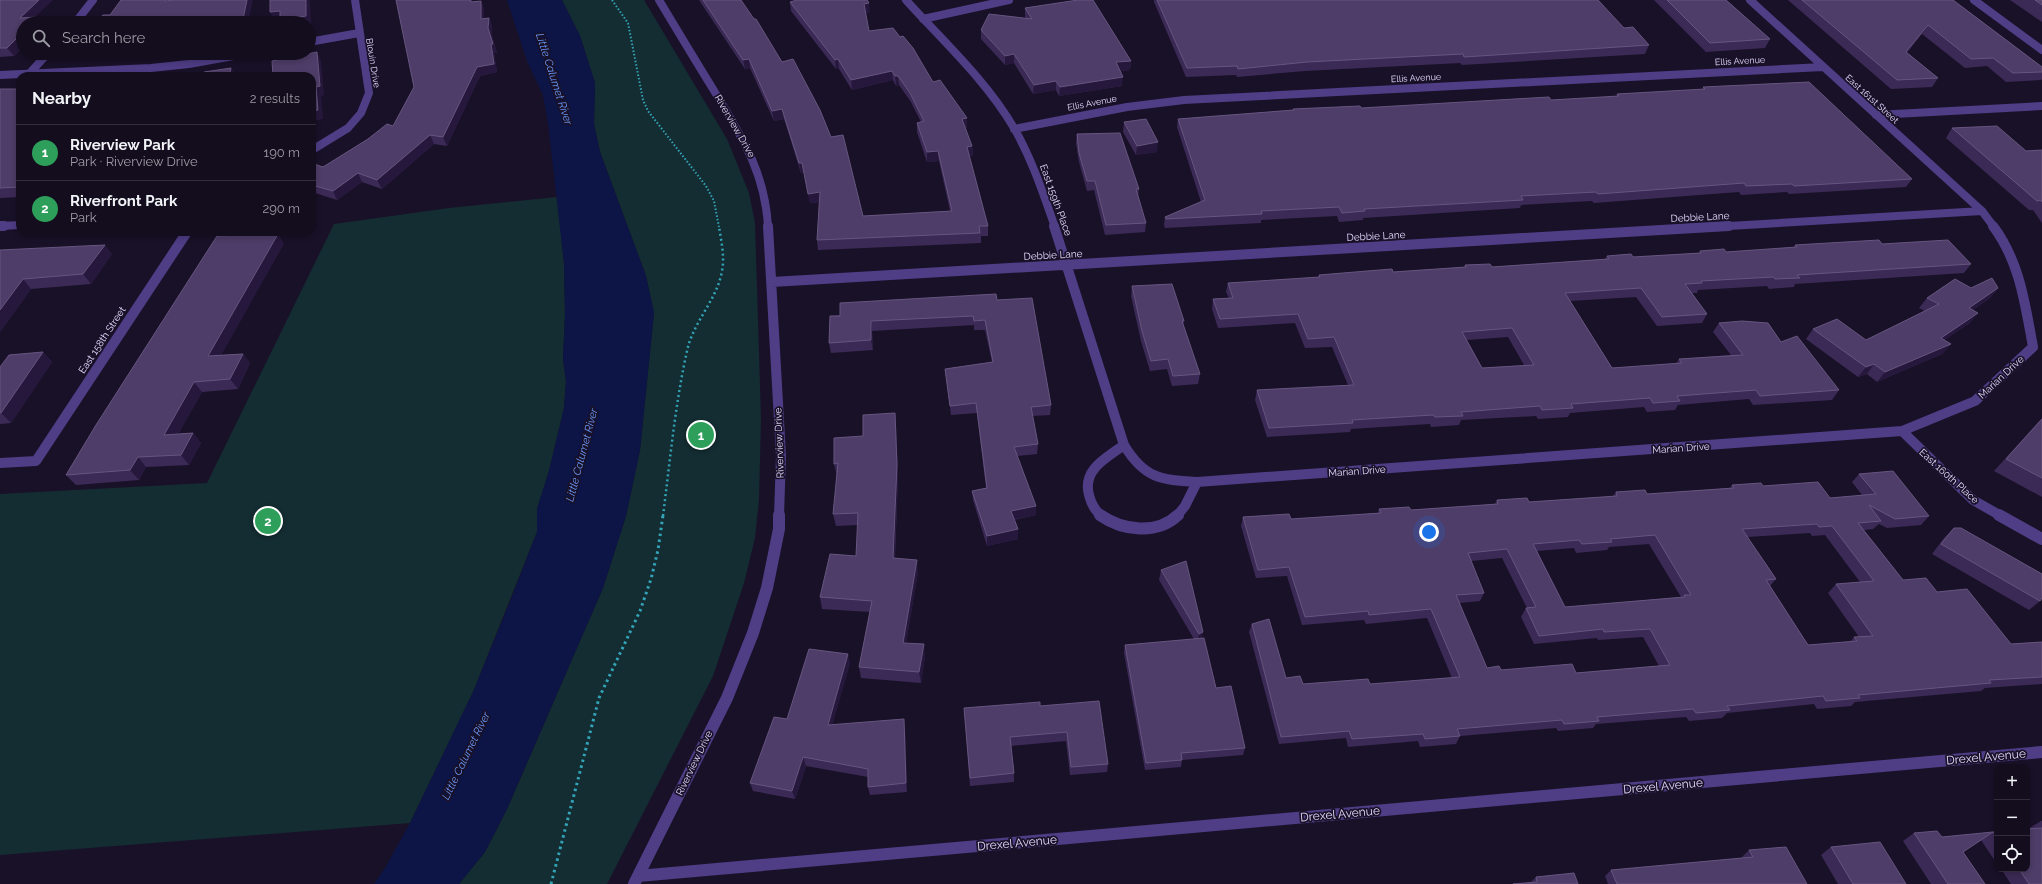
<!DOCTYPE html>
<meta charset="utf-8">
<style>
:root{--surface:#130d1e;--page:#1c1627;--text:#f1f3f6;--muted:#9d9ca4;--line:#322d3c;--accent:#0f766e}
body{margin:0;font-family:Raleway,sans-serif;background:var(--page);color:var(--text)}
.controls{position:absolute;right:12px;bottom:12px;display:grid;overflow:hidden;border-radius:8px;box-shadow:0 2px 6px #0003}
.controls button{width:36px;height:36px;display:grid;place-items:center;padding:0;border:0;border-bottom:1px solid var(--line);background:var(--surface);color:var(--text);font:20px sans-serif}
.you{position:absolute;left:1429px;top:532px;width:14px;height:14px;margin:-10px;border:3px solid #fff;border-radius:50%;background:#1a73e8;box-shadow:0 0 0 6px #1a73e833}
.badge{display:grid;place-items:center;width:26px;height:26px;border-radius:50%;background:var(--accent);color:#fff;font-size:13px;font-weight:700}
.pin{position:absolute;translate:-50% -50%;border:2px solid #fff;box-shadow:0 1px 4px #0006}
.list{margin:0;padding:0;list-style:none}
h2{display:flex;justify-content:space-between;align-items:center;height:52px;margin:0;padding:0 16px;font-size:17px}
h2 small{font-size:13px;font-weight:400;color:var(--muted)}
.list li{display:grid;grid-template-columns:26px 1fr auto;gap:12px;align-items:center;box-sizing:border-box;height:56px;padding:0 16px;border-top:1px solid var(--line)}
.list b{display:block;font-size:15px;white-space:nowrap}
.list p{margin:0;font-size:13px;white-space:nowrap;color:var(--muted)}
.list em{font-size:13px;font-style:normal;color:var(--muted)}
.icon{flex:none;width:22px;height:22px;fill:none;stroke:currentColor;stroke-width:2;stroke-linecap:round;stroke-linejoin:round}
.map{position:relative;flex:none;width:2042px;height:884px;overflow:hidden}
.search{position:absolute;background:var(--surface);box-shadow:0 2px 6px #0003;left:16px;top:16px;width:300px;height:44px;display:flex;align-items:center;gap:10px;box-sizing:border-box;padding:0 14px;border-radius:22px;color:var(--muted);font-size:15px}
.panel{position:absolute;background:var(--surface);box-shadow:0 2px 6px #0003;left:16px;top:72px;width:300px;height:164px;border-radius:12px}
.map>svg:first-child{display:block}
.green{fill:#142d32}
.water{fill:#0c1546}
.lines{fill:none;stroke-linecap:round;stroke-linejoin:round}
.path-far2{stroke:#33a4b8;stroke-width:2;stroke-dasharray:1.5 2;stroke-linecap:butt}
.path-far1{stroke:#33a4b8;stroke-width:2.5;stroke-dasharray:2 3;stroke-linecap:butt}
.path{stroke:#33a4b8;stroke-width:3;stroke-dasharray:2.5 3.5;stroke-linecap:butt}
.service-far1{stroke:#4f3d86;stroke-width:10}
.service{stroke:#4f3d86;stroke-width:12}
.minor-far2{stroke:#4f3d86;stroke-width:8}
.minor-far1{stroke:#4f3d86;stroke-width:10}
.minor{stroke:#4f3d86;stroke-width:12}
.wall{fill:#3c2a56;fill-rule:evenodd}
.shaded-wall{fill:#26183c}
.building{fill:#4e3d68;stroke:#66557f;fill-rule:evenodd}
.labels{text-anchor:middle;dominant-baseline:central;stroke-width:3.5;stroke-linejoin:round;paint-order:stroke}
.far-street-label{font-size:9px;fill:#e5d8fe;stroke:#191128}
.street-label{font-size:10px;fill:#e5d8fe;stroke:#191128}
.water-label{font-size:11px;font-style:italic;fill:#6999fc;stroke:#191128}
.near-street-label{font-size:12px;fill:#e5d8fe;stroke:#191128}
</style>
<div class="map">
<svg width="2042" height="884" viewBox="0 0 2042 884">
<rect width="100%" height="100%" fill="#191128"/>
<!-- green -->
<path class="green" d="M562,0H644L727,139L749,193L755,223L761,419L759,499L755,538L744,583L713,676L607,884H459L485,852L507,809L603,588L626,516L640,450L654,313L646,276L600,152L594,124L595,83L580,36Z
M557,197L564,263L565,315L563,359L566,381L564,408L549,471L537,509V532L473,692L410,823L0,855V494L207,483L334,224L449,208Z"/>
<!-- water -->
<path class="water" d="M507,0H562L580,36L595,83L594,124L600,152L646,276L654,313L640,450L626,516L603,588L507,809L485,852L459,884H374L385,868L410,823L473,692L511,599L537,532V509L549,471L564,408L566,381L563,359L565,315L564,263L548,123L543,95L527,61Z"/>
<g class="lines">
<!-- path-far2 -->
<path class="path-far2" d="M612,0L628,23L643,100L648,111L706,186L714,201L719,227"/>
<!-- path-far1 -->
<path class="path-far1" d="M663,516C670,461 675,405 687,351C693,322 717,300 722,271C725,256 721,241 719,226"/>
<!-- path -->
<path class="path" d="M551,884L599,698L640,611L651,579L658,550L663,515"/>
<!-- service-far1 -->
<path class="service-far1" d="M1102,516C1095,511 1091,503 1089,495C1082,469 1107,458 1124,445
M1177,516L1185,506L1197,482"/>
<!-- service -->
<path class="service" d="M1100,515C1123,531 1157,535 1178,515"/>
<!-- minor-far2 -->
<path class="minor-far2" d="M659,0C677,30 695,60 713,89C741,136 765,171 768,227
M906,0C943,41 986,80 1014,128C1032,159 1043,193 1055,227
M1750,0L1982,211L1994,227
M1974,0L2042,50
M923,19L1009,0
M75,23L93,0
M309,42L359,33
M29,74L48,53
M0,75L151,68L189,64L250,53
M1876,115L2042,106
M1014,129L1127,107L1184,100L1823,67
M312,150L348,128L361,113L369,93L355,0
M0,226L20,225
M1712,227L1982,211"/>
<!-- minor-far1 -->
<path class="minor-far1" d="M0,226H4
M768,226L781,456L779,516
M1054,226L1124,445C1144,478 1160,480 1197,482L1902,431L1975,401L2033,347C2025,304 2020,262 1993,226
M772,282L1729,226
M1902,431L1973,500L2001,516
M0,463L36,461L187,232"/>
<!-- minor -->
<path class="minor" d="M1999,515L2042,539
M638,876L2042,752
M634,884L727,698L753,633L767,588L779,529V515"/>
</g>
<!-- wall -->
<path class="wall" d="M0,0L35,17H37L41,23H23V47L14,56L0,57Z
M396,0H472V2L481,1L484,9V18H489L492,26V36L497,53H494L497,72L480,76L447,146L434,144L382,189L362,182L337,200L312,192V166L323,167L393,126L414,87Z
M699,0H741L863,216L950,211L939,161L927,162L917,132V123L921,122L911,102L899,85L896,86L893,80L852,90L839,69H836L791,11L790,2L870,12L865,13L869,31L933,82L967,118V128H965L972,146L973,156H969L988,226V236H981V243L818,250L817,240L819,202L810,203L804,172L801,173L784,119L774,121L750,68L745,69Z
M1154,0L1624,28L1649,45L1645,54L1462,65L1460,63L1305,71L1237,77L1236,75L1186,77L1154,2Z
M1654,0H1726L1770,39L1765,48L1706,52Z
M1788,0H1953L2042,67V79L2041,80L2006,82L1987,66L1965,68L1922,34L1907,53L1938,78L1932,87L1891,89Z
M2010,0H2042V22Z
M1025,8L1131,61L1130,70L1120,71L1122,86L1059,96L1056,90L1033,94L1014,63L1005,65L981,39V30L1026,19L1025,17Z
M1703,87L1912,179L1906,187L1789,194L1787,192L1741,195L1739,192L1594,203L1592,201L1521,205L1520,208L1363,218V220L1339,222L1337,216L1261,220V223L1165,228L1164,225L1165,217L1201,202L1177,127L1178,119L1293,110V109L1361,108L1551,100L1616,96L1617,94L1702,90Z
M0,89H20V197L0,198Z
M1124,122L1157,152L1136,155L1123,132Z
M1952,128L2026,151L2042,150V223L2033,210H2029L1946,138Z
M1077,134L1139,189L1138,196L1146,223L1145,232L1105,235L1094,190L1087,191L1079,162L1076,143Z
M284,243L221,355L243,354L250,363L238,389L202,392L178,434L193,433L201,443L189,465L146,467L139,480L76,485L66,475Z
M1882,244L1971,264L1964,273L1795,284L1794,287L1769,289L1767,286L1698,290L1697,293H1692L1707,314L1702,323L1657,326L1636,297L1570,301L1612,368L1676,364L1679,359L1731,355L1713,332L1719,323L1781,342L1839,390L1832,400L1753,405L1749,399L1678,405L1675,410L1647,412L1644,407L1570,413L1568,417L1538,419L1536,416L1461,420L1459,425L1431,427L1430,424L1351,429L1350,432L1267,437L1255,400L1257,390L1348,385L1332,347L1305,348L1295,323L1218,328L1212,309L1213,299L1229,298L1226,292L1228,283L1318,277L1319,275L1393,272L1464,267L1465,265L1492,267L1605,259L1607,256L1633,257L1699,253L1700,251L1726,252L1793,248L1795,245ZM1508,337L1524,365L1482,368L1467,340Z
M0,250L112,254L91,284L31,289L0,332Z
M1132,286L1184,321L1183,325L1200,374L1198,384L1172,386L1167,369L1150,371L1141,341L1131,296Z
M1971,288H1998L1990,298L1973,310L1970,323L1944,340L1951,344L1942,354L1877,382L1867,374L1858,377L1806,339L1813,329L1866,340L1925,311L1919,308L1927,298Z
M997,300L1051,405L1050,415L1032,416L1038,444L1037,454L1017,456L1036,506V515L1014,520L1018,529V539L987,546L973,500L972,491L986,488L977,413L951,415L945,369L992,362L985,330H974V325L872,331L873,350L831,353L829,343L830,316Z
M43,352L52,362L11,423L0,424V367Z
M2042,418V497L1994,471Z
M896,425L898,477L895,558L918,572L906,643L925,656L921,683L861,678L859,667L870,612L822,609L820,597L856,556L858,525L836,526L833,514L837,476L834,464L863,436Z
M1859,474L1929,516L1921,525L1887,528L1879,524L1873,529L1864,530L1903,580L1937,592L2011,644L2042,642V684L1985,688L1981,691L1855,702L1851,706L1817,709L1814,704L1727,713L1722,718L1689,721L1686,717L1596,724L1593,728L1558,731L1556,728L1460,736L1456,744L1420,747L1418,741L1348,747L1346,738L1279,744L1249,632L1252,624L1286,678L1303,684H1370L1452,678L1427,618L1366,624L1364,620L1302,625L1287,576L1256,578L1241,526L1243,517L1291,519L1378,513L1379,509L1411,510L1495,504L1497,500L1529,502L1613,496L1616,492L1647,494L1730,488L1732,485L1763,486L1830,498L1862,495L1852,482ZM1810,533L1812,536L1825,535L1860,582L1836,584L1828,593L1859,637H1854L1850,642L1808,645L1770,586L1776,579L1747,537ZM1649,544L1681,597L1565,607L1537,551L1574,548L1576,553L1607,550L1609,547ZM1502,558L1527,608H1526L1521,617L1534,644L1597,638L1598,640L1643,637L1659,666L1576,673L1501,670L1487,668L1459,603L1480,601L1484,593L1471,561Z
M1954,528L2040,601L2029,610L1932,554L1944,538Z
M1161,570L1202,638L1216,688L1245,748L1243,755L1182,760L1181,767L1145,770L1124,653L1125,645L1194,639L1159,580Z
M850,663L832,725L905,728L907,792L870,795L868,787V777L806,766L795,799L753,791L750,783L787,719Z
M1040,706L1108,764L1107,772L1070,775L1066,741L1011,746L1014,773V782L970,786L964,708Z
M2041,821H2042V884H2011L2001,869H2027L2028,829Z
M1993,832H1997V864L1981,840Z
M1914,833L1942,837L1963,852L1985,884H1931L1903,841Z
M1831,847L1906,884H1838L1821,855Z
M1749,850L1807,884H1608L1605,876L1611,870L1742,858V857Z
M1536,877L1578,884L1531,882Z"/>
<!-- shaded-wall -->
<path class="shaded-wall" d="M39,0H53L29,23L20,18Z
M247,0H253L248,23H221Z
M306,0H310L311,25L309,26V23H281L280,21L275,22L270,12L280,11Z
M481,1L484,9V27L481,19Z
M869,3L870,12L865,13L864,4Z
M37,17L41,23H32Z
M489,18L492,26V36L497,53H494L497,72L480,76L447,146L443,137L477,67L491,44L488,28Z
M1928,25L1922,34L1900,61L1906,52Z
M23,32V47L14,56L7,48Z
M317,52L321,61L324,95L321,96L323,119L312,121V111L316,87Z
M1014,54V63L1005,65V56Z
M749,59L750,68L745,69L743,60Z
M838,59L839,69H836L835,60Z
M1131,61L1130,70L1115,72L1116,62Z
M231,68L236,76H229Z
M892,71L893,80L852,90L851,80Z
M895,76H898L899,85L896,86Z
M1123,77L1122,86L1059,96L1060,87Z
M1056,81V90L1033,94L1034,85Z
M782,109L784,119L774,121L772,111Z
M967,118V128L962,129V119Z
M430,135L434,144L382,189L377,180Z
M1158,142L1157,152L1136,155L1137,146Z
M972,146L973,156L967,157V147Z
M938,151L939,161L927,162V152Z
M799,163H802L804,172L801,173Z
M358,173L362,182L337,200L333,191Z
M820,192L822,202L810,203L808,194Z
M278,234L284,243L215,366L208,356Z
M105,245L112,254L91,284L83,274Z
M23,279L31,289L0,332V310Z
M1998,288L1990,298L1961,318L1969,308Z
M1978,313L1970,323L1933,348L1941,338Z
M871,321L872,331L873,350L871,340Z
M1951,344L1942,354L1877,382L1885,372Z
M43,352L52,362L11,423L1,413Z
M243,354L250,363L238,389L230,379Z
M1874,364L1867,374L1858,377L1866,367Z
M194,382L202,392L172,444L164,435Z
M895,413L896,425L898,477L894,570L893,558Z
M193,433L201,443L189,465L181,455Z
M138,457L146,467L139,480L130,470Z
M1036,506V515L1011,520V511Z
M1018,529V539L987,546V536Z
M917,560L918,572L904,654L903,643Z
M1203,632L1201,642L1197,643L1199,634Z
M924,644L925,656L921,683L919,672Z
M848,654L850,663L830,734L828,725Z
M904,719L905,728L907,792L906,783Z
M803,757L806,766L795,799L792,791Z"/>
<!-- building -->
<path class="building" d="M0,0H39L20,18L37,17L32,23H23V32L7,48H0Z
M121,0H166L165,1L175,0H247L243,19L221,23H96L103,15H110Z
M270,0H306V16L280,21V11L270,12Z
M396,0H470L471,2L481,1V19L489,18L488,28L493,44H491L494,64L477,67L443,137L430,135L377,180L358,173L333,191L312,185V166L314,164L323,167L368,139L387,124L393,126L414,87Z
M703,0H741L754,19H756L782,62L793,59L820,110L831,137L843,135L863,216L952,211L938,151L927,152L917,123L924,121L910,93L898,76H895L892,71L851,80L838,59L835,60L790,2L797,0H867L869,3L864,4L869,31L893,28L900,37L903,36L913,48L933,82L940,80L967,118L962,119L972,146L967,147L988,226H979L980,233L817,240L820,192L808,194L802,163H799L782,109L772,111L749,59L743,60Z
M1078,0H1093L1131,61L1116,62L1123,77L1060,87L1056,81L1034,85L1014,54L1005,56L981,30L989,14L1032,19L1025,8Z
M1157,0H1598L1624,28L1633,27L1649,45L1464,57L1463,54L1307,62L1238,69L1237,66L1187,68Z
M1667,0H1726L1770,39L1710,43Z
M1802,0H1953L2042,67V72L2013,73L1993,58L1971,59L1928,25L1906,52L1938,78L1897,80Z
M2035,0H2042V5Z
M317,52L320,86L316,87L318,110L312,111V76H273L272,61Z
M231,68L229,76H188L203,74L204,72Z
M1809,82L1912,179L1794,186L1792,184L1746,186L1744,183L1598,194L1596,192L1521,196L1523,200L1364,209L1365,211L1342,213L1339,207L1261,211L1262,214L1166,219L1165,217L1205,200L1178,119L1294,110L1293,109L1360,106L1361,108L1549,97L1551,100L1619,96L1617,94L1705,89L1703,87Z
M0,89H20V187L0,188Z
M1146,119L1158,142L1137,146L1124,122Z
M1997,126L2026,151L2042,150V202L2041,200L2037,201L1952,128Z
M1120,133L1139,189H1136L1146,223L1106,225L1095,181H1087L1079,153L1077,134Z
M278,234L208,356L243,354L230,379L194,382L164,435L193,433L181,455L138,457L130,470L66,475L96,425L217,236Z
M1879,240L1882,244L1948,240L1971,264L1797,275L1800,278L1775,279L1773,277L1701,281L1702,283L1685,284L1707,314L1662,317L1641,288L1565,293L1612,368L1682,363L1679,359L1743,355L1719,323L1742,321L1768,323L1781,342L1797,336L1839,390L1760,396L1756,390L1677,396L1680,401L1653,403L1650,398L1571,404L1573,408L1542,410L1540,406L1461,412L1463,416L1435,417L1433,415L1352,420L1353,423L1269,428L1257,390L1354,385L1334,337L1308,339L1298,314L1220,319L1213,299L1233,298L1228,283L1320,277L1319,275L1367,271L1392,269L1393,272L1466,267L1465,265L1490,264L1492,267L1609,259L1607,256L1631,254L1633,257L1701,253L1700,251L1724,249L1726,252L1797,247L1795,245ZM1512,328L1534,365L1482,368L1462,332Z
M105,245L83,274L23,279L0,310V250Z
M1992,278L1998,288L1969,308L1978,313L1941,338L1951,344L1885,372L1874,364L1866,367L1813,329L1837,319L1866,340L1939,304L1927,298L1955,279L1971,288Z
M1172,284L1184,321H1182L1200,374L1173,376L1168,359L1151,361L1142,331L1132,286Z
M996,294L997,300L1032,298L1051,405L1031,407L1038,444L1014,447L1036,506L1011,511L1018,529L987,536L972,491L987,488L976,403L950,406L945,369L993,362L985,320L974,321L973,316L871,321V340L829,343L830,316H840V303Z
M43,352L1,413H0V367L9,355Z
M895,413L897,465L893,558L917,560L903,643L924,644L919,672L859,667L872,601L820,597L830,554L856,556L858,513L833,514L838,463L834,464V438L863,436V415Z
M2042,419V478L2006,459Z
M1893,471L1929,516L1895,519L1869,505L1881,521L1858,523L1903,580L1926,578L1937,592L1967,589L2011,644L2042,642V677L1989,680L1991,683L1858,695L1860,698L1826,701L1823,696L1727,706L1730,710L1696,713L1693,709L1597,717L1599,721L1564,724L1562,720L1457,729L1460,736L1425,739L1423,734L1352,739L1349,731L1281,737L1252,624L1269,619L1286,678L1300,676L1303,684L1368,679L1370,684L1460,677L1431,609L1369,615L1368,611L1305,617L1289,567L1258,570L1243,517L1289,514L1291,519L1381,513L1379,509L1409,507L1411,510L1498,504L1497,500L1527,498L1529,502L1617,496L1616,492L1645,490L1647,494L1734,488L1732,485L1761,483L1763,486L1818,482L1830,498L1876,494L1859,474ZM1817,524L1819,527L1832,526L1874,581L1836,584L1873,636L1854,637L1857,641L1808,645L1766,580L1776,579L1742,529ZM1655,535L1691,595H1684L1685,597L1565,607L1533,544L1579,540L1582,544L1612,542L1610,539ZM1507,549L1536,607L1526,608L1539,636L1603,629L1604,632L1650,629L1670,665L1576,673L1572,664L1501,670L1499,666L1487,668L1456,595L1484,593L1468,553Z
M1954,528H1961L2042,574V598L2040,601L1941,544Z
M1186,561L1203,632L1199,634L1161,570Z
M1204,638L1216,688L1231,686L1245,748L1181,753L1182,760L1146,763L1125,645Z
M809,649L848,654L828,725L904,719L906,783L868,787V769L803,757L792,791L750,783L774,717L787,719Z
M1099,701L1108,764L1071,767L1067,732L1010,737L1014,773L970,778L964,708L1040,702V706Z
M2042,828V884H2029L2019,869H2027V829Z
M1937,831L1942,837L1993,832L1963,852L1985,884H1948L1914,833Z
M1993,832H1997V838Z
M1880,842L1906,884H1853L1831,847Z
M1786,847L1807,884H1617L1611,870L1753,857L1749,850Z
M1574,873L1578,884H1513L1537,882L1536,877Z"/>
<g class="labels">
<!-- far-street labels -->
<g class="far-street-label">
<text transform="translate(1740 61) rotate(-3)">Ellis Avenue</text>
<text transform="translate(373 63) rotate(81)">Blouin Drive</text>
<text transform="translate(1416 78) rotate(-3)">Ellis Avenue</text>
<text transform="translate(1872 99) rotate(42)">East 161st Street</text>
<text transform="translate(1092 103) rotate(-11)">Ellis Avenue</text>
</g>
<!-- street labels -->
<g class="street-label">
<text transform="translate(735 126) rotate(60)">Riverview Drive</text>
<text transform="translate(1056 200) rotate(70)">East 159th Place</text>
<text transform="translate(1700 217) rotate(-3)">Debbie Lane</text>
<text transform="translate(1376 236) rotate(-3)">Debbie Lane</text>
<text transform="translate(1053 255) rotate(-3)">Debbie Lane</text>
<text transform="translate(102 340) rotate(-57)">East 158th Street</text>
<text transform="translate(2001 377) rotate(-43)">Marian Drive</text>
<text transform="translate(779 443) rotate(-92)">Riverview Drive</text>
<text transform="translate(1681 448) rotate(-4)">Marian Drive</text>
<text transform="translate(1357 471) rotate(-4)">Marian Drive</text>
<text transform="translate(1949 476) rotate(42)">East 160th Place</text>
<text transform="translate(694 763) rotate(-64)">Riverview Drive</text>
</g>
<!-- water labels -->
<g class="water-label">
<text transform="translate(554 79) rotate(72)">Little Calumet River</text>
<text transform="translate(582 455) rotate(-75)">Little Calumet River</text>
<text transform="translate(466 756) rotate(-64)">Little Calumet River</text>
</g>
<!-- near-street labels -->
<g class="near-street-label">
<text transform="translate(1986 757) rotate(-5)">Drexel Avenue</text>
<text transform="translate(1663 786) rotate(-5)">Drexel Avenue</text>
<text transform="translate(1340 814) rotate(-5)">Drexel Avenue</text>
<text transform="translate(1017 843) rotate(-5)">Drexel Avenue</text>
</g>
</g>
</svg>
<div class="controls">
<button>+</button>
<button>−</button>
<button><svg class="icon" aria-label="locate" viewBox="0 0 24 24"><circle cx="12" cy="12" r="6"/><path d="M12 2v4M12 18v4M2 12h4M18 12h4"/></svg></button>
</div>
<div class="you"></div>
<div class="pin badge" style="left:701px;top:435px;background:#2e9e5b">1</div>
<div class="pin badge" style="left:268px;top:521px;background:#2e9e5b">2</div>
<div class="search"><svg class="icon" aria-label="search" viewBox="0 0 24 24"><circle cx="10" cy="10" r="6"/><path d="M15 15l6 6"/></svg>Search here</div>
<section class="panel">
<h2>Nearby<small>2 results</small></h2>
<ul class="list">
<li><span class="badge" style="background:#2e9e5b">1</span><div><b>Riverview Park</b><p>Park · Riverview Drive</p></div><em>190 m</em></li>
<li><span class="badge" style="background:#2e9e5b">2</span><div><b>Riverfront Park</b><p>Park</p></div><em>290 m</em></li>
</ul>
</section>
</div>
